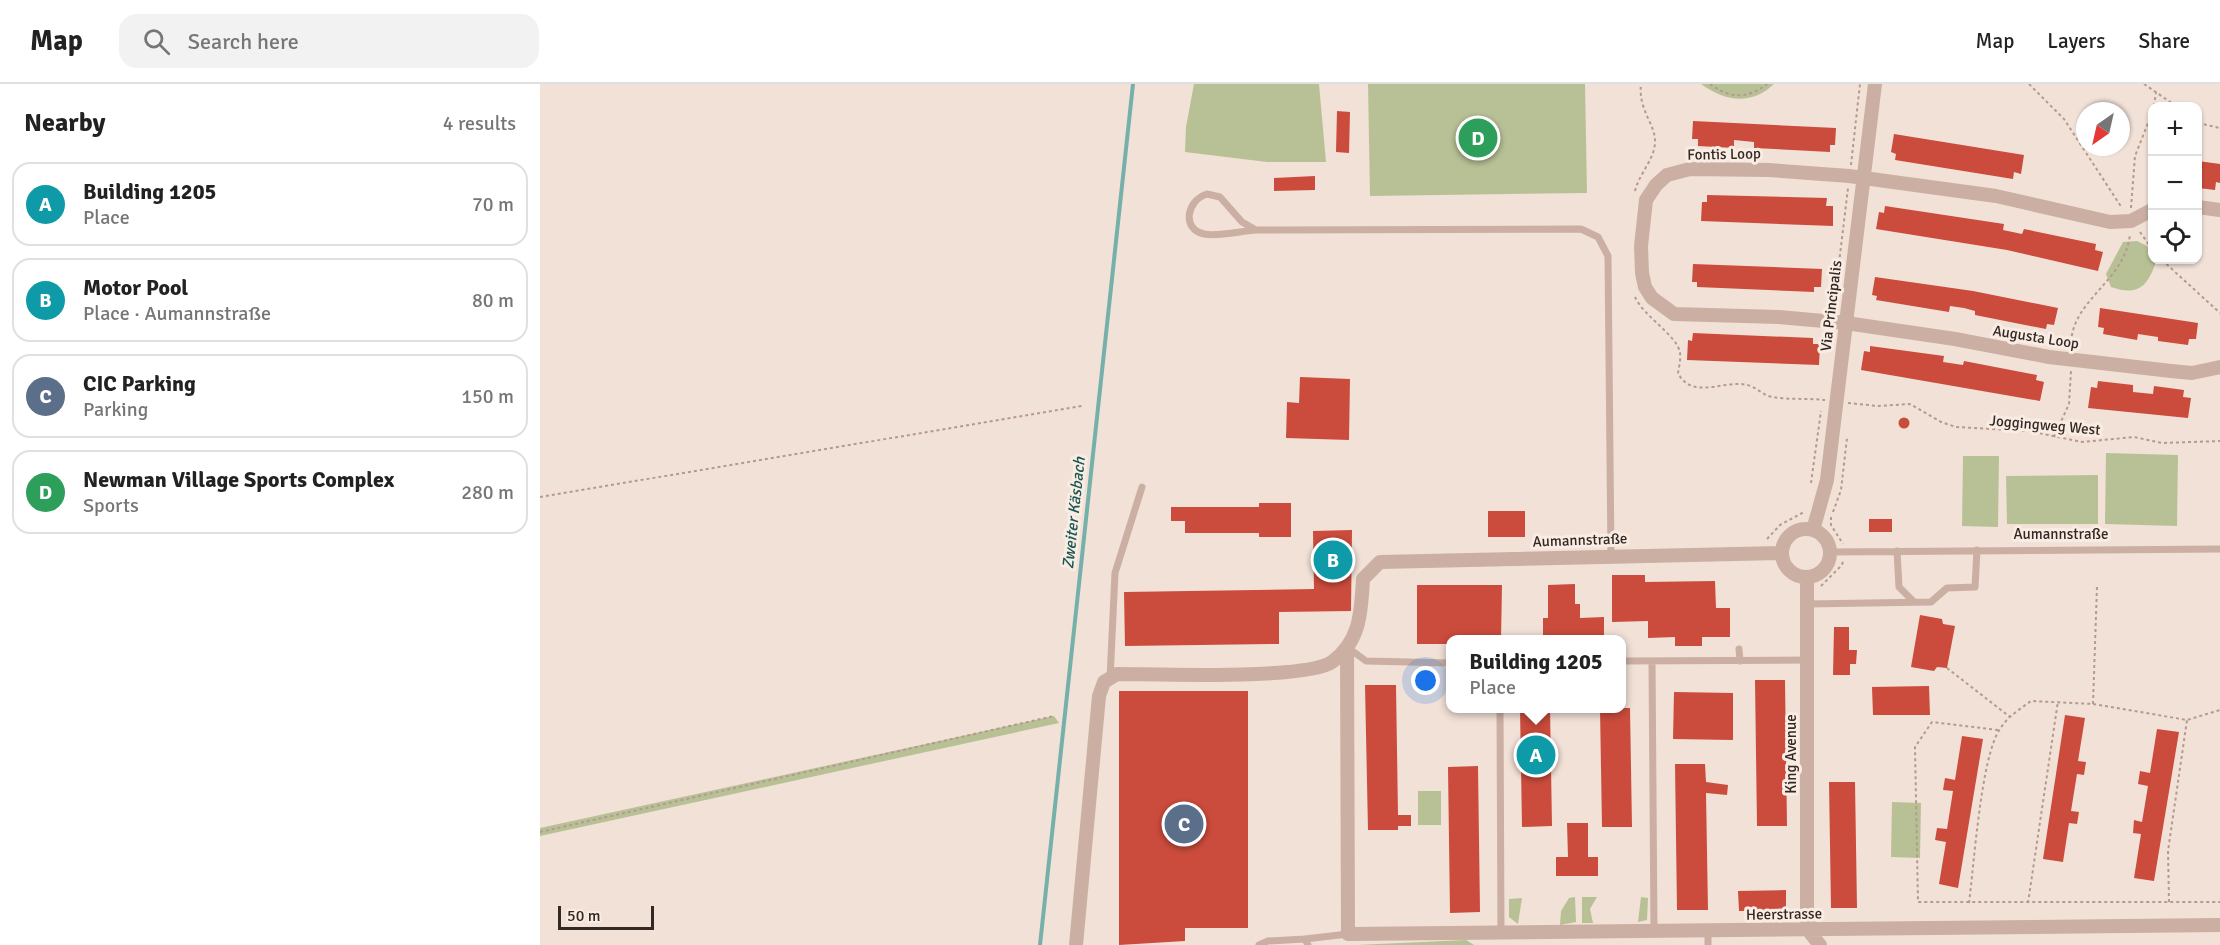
<!DOCTYPE html>
<meta charset="utf-8">
<style>
:root{--surface:#fff;--page:#f2f2f2;--text:#222;--muted:#767676;--line:#e0e0e0;--accent:#195753}
body{margin:0;font-family:Signika,sans-serif;background:var(--page);color:var(--text)}
.controls{position:absolute;right:18px;top:18px;display:grid;overflow:hidden;border-radius:12px;box-shadow:0 2px 4px #0004}
.controls button{width:54px;height:54px;display:grid;place-items:center;padding:0;border:0;border-bottom:2px solid var(--line);background:var(--surface);color:var(--text);font:30px sans-serif}
.compass{position:absolute;left:1536px;top:18px;width:54px;height:54px;border-radius:50%;background:var(--surface);box-shadow:0 2px 4px #0004;rotate:214deg}
.scale{position:absolute;left:18px;bottom:15px;width:96px;box-sizing:border-box;padding-left:6px;border:3px solid #342825;border-top:0;font-size:16px;line-height:21px;white-space:nowrap;color:#342825;-webkit-text-stroke:4px #f9ece3;paint-order:stroke}
.you{position:absolute;left:886px;top:597px;width:21px;height:21px;margin:-15px;border:4px solid #fff;border-radius:50%;background:#1a73e8;box-shadow:0 0 0 9px #1a73e833}
.badge{display:grid;place-items:center;width:39px;height:39px;border-radius:50%;background:var(--accent);color:#fff;font-size:20px;font-weight:700}
.pin{position:absolute;translate:-50% -50%;border:3px solid #fff;box-shadow:0 2px 6px #0006}
.popup{position:absolute;left:906px;top:551px;width:180px;height:78px;box-sizing:border-box;display:grid;place-content:center;border-radius:12px;background:var(--surface);filter:drop-shadow(0 2px 4px #0005);font-size:20px;white-space:nowrap;color:var(--muted)}
.popup b{font-size:22px;color:var(--text)}
.popup::after{content:'';position:absolute;left:50%;top:100%;margin-left:-12px;border:12px solid transparent;border-top-color:var(--surface)}
.list{margin:0;padding:0;list-style:none}
h2{display:flex;justify-content:space-between;align-items:center;height:78px;margin:0;padding:0 24px;font-size:26px}
h2 small{font-size:20px;font-weight:400;color:var(--muted)}
.list li{display:grid;grid-template-columns:39px 1fr auto;gap:18px;align-items:center;box-sizing:border-box;height:84px;margin:0 12px 12px;padding:0 12px;border:2px solid var(--line);border-radius:18px}
.list b{display:block;font-size:22px;white-space:nowrap}
.list p{margin:0;font-size:20px;white-space:nowrap;color:var(--muted)}
.list em{font-size:20px;font-style:normal;color:var(--muted)}
.icon{flex:none;width:33px;height:33px;fill:none;stroke:currentColor;stroke-width:2;stroke-linecap:round;stroke-linejoin:round}
.map{position:relative;flex:none;width:1680px;height:861px;overflow:hidden}
header{display:flex;align-items:center;gap:36px;box-sizing:border-box;height:84px;padding:0 30px;background:var(--surface);border-bottom:2px solid var(--line)}
header strong{font-size:28px}
nav{display:flex;gap:33px;margin-inline-start:auto;font-size:21px}
.search{width:420px;height:54px;background:var(--page);display:flex;align-items:center;gap:15px;box-sizing:border-box;padding:0 21px;border-radius:18px;color:var(--muted);font-size:22px}
main{display:flex}
aside{flex:1;background:var(--surface)}
.map>svg:first-child{display:block}
.green{fill:#b8c196}
.lines{fill:none;stroke-linecap:round;stroke-linejoin:round}
.stream{stroke:#75b0ab;stroke-width:4}
.building{fill:#cb4c3c}
.path{stroke:#b6998d;stroke-width:2;stroke-dasharray:3 3;stroke-linecap:butt}
.service{stroke:#caafa2;stroke-width:7}
.minor{stroke:#caafa2;stroke-width:14}
.labels{text-anchor:middle;dominant-baseline:central;stroke-width:6;stroke-linejoin:round;paint-order:stroke}
.street-label{font-size:15px;fill:#342825;stroke:#f9ece3}
.water-label{font-size:16px;font-style:italic;fill:#195753;stroke:#f9ece3}
</style>
<header>
<strong>Map</strong>
<div class="search"><svg class="icon" aria-label="search" viewBox="0 0 24 24"><circle cx="10" cy="10" r="6"/><path d="M15 15l6 6"/></svg>Search here</div>
<nav><a>Map</a><a>Layers</a><a>Share</a></nav>
</header>
<main>
<aside>
<h2>Nearby<small>4 results</small></h2>
<ul class="list">
<li><span class="badge" style="background:#0f9aa8">A</span><div><b>Building 1205</b><p>Place</p></div><em>70 m</em></li>
<li><span class="badge" style="background:#0f9aa8">B</span><div><b>Motor Pool</b><p>Place · Aumannstraße</p></div><em>80 m</em></li>
<li><span class="badge" style="background:#5c6f8a">C</span><div><b>CIC Parking</b><p>Parking</p></div><em>150 m</em></li>
<li><span class="badge" style="background:#2e9e5b">D</span><div><b>Newman Village Sports Complex</b><p>Sports</p></div><em>280 m</em></li>
</ul>
</aside>
<div class="map">
<svg width="1680" height="861" viewBox="0 0 1680 861">
<rect width="100%" height="100%" fill="#f2e1d7"/>
<!-- green -->
<path class="green" d="M654,0H779L786,78H727L645,68L646,43Z
M828,0H1045L1047,109L830,112Z
M1161,0H1234C1211,22 1184,17 1161,0Z
M1597,157L1607,162L1616,178C1607,204 1597,212 1571,203L1566,190L1583,158Z
M1566,369L1638,371L1637,442L1565,440Z
M1423,372H1459L1458,443L1422,442Z
M1558,391V440H1467L1466,392Z
M514,632L519,639L0,752V744Z
M878,707H901V741H878Z
M1352,718L1381,719L1380,774L1351,773Z
M1035,813L1036,838L1020,841L1021,827L1029,814Z
M1042,813H1057L1050,825L1053,839H1042Z
M1101,813L1108,814L1107,836L1098,838Z
M982,814L978,840L969,833V815Z
M926,856L934,861H817Z"/>
<g class="lines">
<!-- stream -->
<path class="stream" d="M500,861L593,0"/>
</g>
<!-- building -->
<path class="building" d="M797,27L810,28L809,69L796,68Z
M1153,37L1296,44L1295,61H1290V68L1214,64V58L1194,56V64L1158,62V55H1152Z
M1354,50L1484,71L1481,90L1474,88L1473,95L1355,76L1356,70L1351,68Z
M1658,77L1680,80V99L1676,98L1675,106L1658,104Z
M775,92V106L734,107V94Z
M1167,111L1287,114L1286,122H1293V142L1161,137L1162,118H1167Z
M1345,122L1464,140L1463,146L1482,150L1484,145L1556,160L1555,166L1563,168L1558,187L1467,166L1336,145L1339,128L1344,129Z
M1153,180L1282,185L1281,203H1274V208L1157,203V198H1152Z
M1335,193L1433,207L1518,224L1514,241L1507,240L1506,245L1435,231V227L1424,224L1410,222L1409,228L1336,216L1337,212L1332,211Z
M1560,224L1658,239L1656,255H1649L1648,261L1618,257V253L1598,250L1597,256L1563,250L1564,244L1558,243Z
M1153,249L1273,254V260H1280L1279,281L1147,276L1148,256L1152,257Z
M1330,262L1404,272L1403,278L1423,281L1424,277L1497,291L1496,296L1504,298L1500,317L1321,286L1324,267L1330,268Z
M760,293L810,295L809,356L746,354L747,318L759,319Z
M1558,297L1593,301V308L1613,310L1614,302L1644,306L1643,313L1651,314L1648,334L1548,324L1551,303L1557,304Z
M1358.5 339a5.5 5.5 0 1 1 11 0a5.5 5.5 0 1 1-11 0Z
M719,419H751V453H719V449H645V437H631V423H719Z
M948,427H985V453H948Z
M1329,435H1352V448H1329Z
M812,446L811,527L739,528V560L585,562L584,508L774,505L773,447Z
M1072,491H1105V498L1175,497L1176,524H1190V553H1162V562H1135V553L1108,554V537L1072,538Z
M1035,500V520H1040V534L1064,533V555H1003V534H1008V501Z
M877,501H962L961,555H910V560H877Z
M1380,531L1402,535L1403,540L1415,542L1407,584L1397,583L1394,587L1371,583Z
M1294,543H1309V566H1317L1316,580H1310V591H1293Z
M1215,596H1245L1247,742H1217Z
M825,601H856L858,731H871V742H858V746H828Z
M1389,602L1390,631H1333L1332,603Z
M579,607H708V844H645V857L579,861Z
M1134,608L1193,609V656L1133,655Z
M980,624H1010L1012,742L982,743Z
M1060,624H1090L1092,743H1062Z
M1525,631L1545,634L1538,677L1546,678L1544,691L1537,690L1531,727L1539,728L1537,740L1529,739L1523,778L1503,775Z
M1617,645L1639,648L1614,797L1594,794L1601,750L1593,749L1594,736L1602,738L1608,702L1598,700L1600,687L1610,689Z
M1422,652L1443,655L1418,804L1399,800L1406,758L1395,756L1397,744L1407,745L1413,707L1403,706L1405,694L1415,696Z
M1135,680H1165L1166,698L1188,701L1187,711L1166,709L1168,826H1137Z
M938,682L940,828L910,829L908,683Z
M1289,698H1315L1317,824H1291Z
M1027,739H1048V773H1058V792H1016V773H1028Z
M1246,806V826L1199,827L1198,807Z"/>
<g class="lines">
<!-- path -->
<path class="path" d="M1170,0C1189,14 1207,16 1227,0
M1489,0L1524,35L1582,124
M1604,0L1636,22
M1614,22L1616,8
M1658,39L1680,44
M1311,81L1320,0
M1095,107C1099,90 1114,76 1115,59C1116,40 1098,27 1101,0
M1591,124L1595,72L1612,29
M1600,148L1612,165
M1622,176L1680,229
M1299,179L1308,104
M1095,213C1104,233 1138,252 1140,269C1141,275 1139,283 1138,289C1152,317 1186,295 1207,301C1217,303 1223,312 1233,313C1249,316 1268,314 1285,316
M1531,264C1529,216 1585,199 1590,150
M1308,319L1338,322L1370,320L1401,338L1416,343L1489,347L1542,358L1594,353L1622,359L1680,357
M1514,353L1529,320L1531,287
M1271,399L1281,327
M0,413L542,322
M1293,428L1301,406L1307,354
M1291,433V441L1303,460
M1227,455L1240,441L1264,428
M1281,502L1302,481L1303,477
M1407,584L1470,633
M1553,620L1557,502
M1458,646L1392,638L1375,663L1378,818H1680
M0,748L514,632
M1629,818L1628,767L1647,636
M1429,819C1434,781 1441,672 1460,645C1467,633 1480,625 1491,617L1553,620L1647,636L1680,626
M1488,819L1518,617"/>
<!-- service -->
<path class="service" d="M667,110L680,113L702,138L716,146C700,147 679,153 664,150C641,145 647,116 667,110Z
M716,146L1041,145L1058,153L1068,172L1071,473
M1357,467L1359,503L1374,518
M1290,468L1680,465
M1267,520L1391,518L1407,504L1435,503L1437,466
M807,563L826,577L910,579
M1199,565L1200,577
M1082,577L1267,576
M1112,577L1114,847
M570,595L575,489L602,403
M960,624L961,849
M765,855L808,850
M719,861L728,857L765,855L768,861
M1168,861V847"/>
<!-- minor -->
<path class="minor" d="M1658,123L1680,126
M1612,126L1591,137L1570,138L1456,112L1309,92L1229,86L1150,85L1127,91L1116,101L1106,116L1101,162L1102,189L1105,203L1112,214L1134,230L1239,233L1306,239L1415,255L1509,273L1631,287L1652,289L1680,283
M1242 469a24 24 0 1 1 48 0a24 24 0 1 1-48 0Z
M1273,446L1287,396L1335,0
M1267,494V824L1268,846L1280,861
M807,563L808,850L1680,841
M536,861L559,612L564,598L577,590C616,590 766,596 792,578C821,557 821,527 823,495L840,478L1242,469"/>
</g>
<g class="labels">
<!-- street labels -->
<g class="street-label">
<text transform="translate(1184 70) rotate(-1)">Fontis Loop</text>
<text transform="translate(1291 222) rotate(-83)">Via Principalis</text>
<text transform="translate(1496 253) rotate(9)">Augusta Loop</text>
<text transform="translate(1505 341) rotate(5)">Joggingweg West</text>
<text x="1521" y="450">Aumannstraße</text>
<text transform="translate(1040 456) rotate(-2)">Aumannstraße</text>
<text transform="translate(1251 670) rotate(-90)">King Avenue</text>
<text transform="translate(1244 830) rotate(-1)">Heerstrasse</text>
</g>
<!-- water labels -->
<g class="water-label">
<text transform="translate(534 429) rotate(-84)">Zweiter Käsbach</text>
</g>
</g>
</svg>
<div class="controls">
<button>+</button>
<button>−</button>
<button><svg class="icon" aria-label="locate" viewBox="0 0 24 24"><circle cx="12" cy="12" r="6"/><path d="M12 2v4M12 18v4M2 12h4M18 12h4"/></svg></button>
</div>
<svg class="compass" viewBox="-18 -18 36 36"><path d="M0-13l5 13h-10z" fill="#e53935"/><path d="M0 13l5-13h-10z" fill="#767676"/></svg>
<div class="scale">50 m</div>
<div class="you"></div>
<div class="pin badge" style="left:996px;top:671px;background:#0f9aa8">A</div>
<div class="popup"><b>Building 1205</b>Place</div>
<div class="pin badge" style="left:793px;top:476px;background:#0f9aa8">B</div>
<div class="pin badge" style="left:644px;top:740px;background:#5c6f8a">C</div>
<div class="pin badge" style="left:938px;top:54px;background:#2e9e5b">D</div>
</div>
</main>
